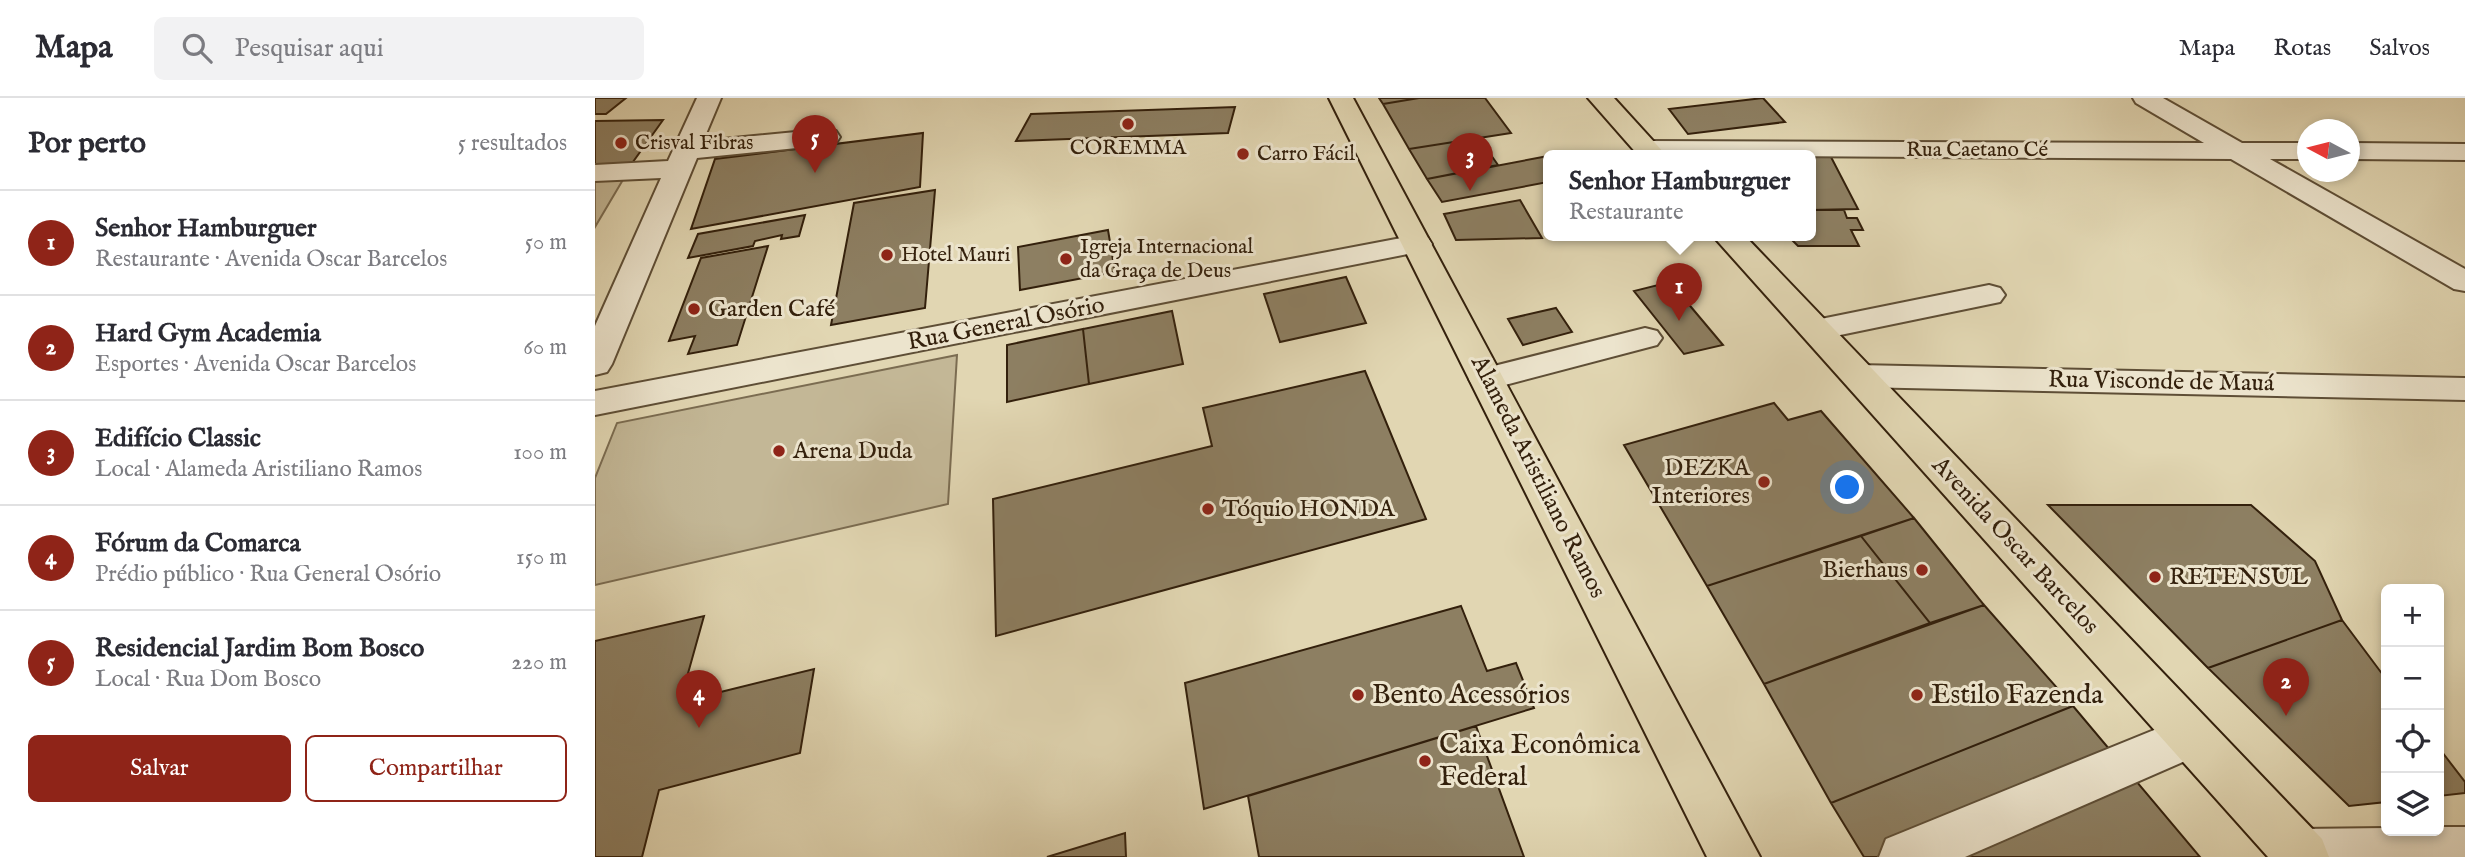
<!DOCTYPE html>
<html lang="pt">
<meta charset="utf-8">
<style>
:root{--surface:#fff;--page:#f2f2f3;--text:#2b2b33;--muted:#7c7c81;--line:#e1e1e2;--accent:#8f2418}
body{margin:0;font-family:"IM FELL English",serif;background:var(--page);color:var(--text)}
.controls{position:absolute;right:21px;bottom:21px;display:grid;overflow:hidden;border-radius:10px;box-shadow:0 4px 10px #0003}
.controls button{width:63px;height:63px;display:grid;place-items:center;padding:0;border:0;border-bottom:2px solid var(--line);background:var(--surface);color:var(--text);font:35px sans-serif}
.compass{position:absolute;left:1702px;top:21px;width:63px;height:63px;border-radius:50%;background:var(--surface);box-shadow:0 4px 10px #0003;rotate:277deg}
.you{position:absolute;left:1253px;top:390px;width:24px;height:24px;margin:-18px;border:5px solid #fff;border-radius:50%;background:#1a73e8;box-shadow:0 0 0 10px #1a73e833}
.badge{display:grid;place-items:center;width:46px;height:46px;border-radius:50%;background:var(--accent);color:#fff;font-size:23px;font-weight:700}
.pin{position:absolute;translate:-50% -58px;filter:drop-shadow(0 2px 4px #0008)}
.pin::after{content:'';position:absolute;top:37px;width:24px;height:21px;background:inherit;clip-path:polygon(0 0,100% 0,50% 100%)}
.popup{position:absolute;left:948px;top:52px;width:273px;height:91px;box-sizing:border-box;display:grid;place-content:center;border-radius:10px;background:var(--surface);filter:drop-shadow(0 2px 5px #0005);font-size:23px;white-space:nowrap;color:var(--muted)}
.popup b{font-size:26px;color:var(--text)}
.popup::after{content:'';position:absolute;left:50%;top:100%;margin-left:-14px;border:14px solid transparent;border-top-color:var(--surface)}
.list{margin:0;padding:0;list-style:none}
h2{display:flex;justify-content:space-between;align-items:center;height:91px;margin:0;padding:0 28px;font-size:30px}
h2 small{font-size:23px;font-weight:400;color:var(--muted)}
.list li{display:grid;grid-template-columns:46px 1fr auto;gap:21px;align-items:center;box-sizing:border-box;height:105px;padding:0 28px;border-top:2px solid var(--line)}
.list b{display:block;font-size:26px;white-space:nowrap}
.list p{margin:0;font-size:23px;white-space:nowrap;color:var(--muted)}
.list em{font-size:23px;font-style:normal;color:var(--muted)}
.actions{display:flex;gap:14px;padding:21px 28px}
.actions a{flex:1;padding:16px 0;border:2px solid var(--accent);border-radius:10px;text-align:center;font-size:24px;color:var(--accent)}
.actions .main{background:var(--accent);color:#fff}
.icon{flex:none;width:38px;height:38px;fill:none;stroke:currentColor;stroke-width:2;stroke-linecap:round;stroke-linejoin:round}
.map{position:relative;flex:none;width:1870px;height:759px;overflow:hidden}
header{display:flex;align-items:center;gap:42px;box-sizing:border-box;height:98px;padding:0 35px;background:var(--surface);border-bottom:2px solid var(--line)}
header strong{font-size:33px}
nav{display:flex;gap:38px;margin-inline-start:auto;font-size:24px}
.search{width:490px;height:63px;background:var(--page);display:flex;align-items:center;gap:18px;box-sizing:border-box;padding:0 24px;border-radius:10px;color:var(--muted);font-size:26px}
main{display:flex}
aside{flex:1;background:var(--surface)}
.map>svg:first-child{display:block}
.green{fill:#c3b796;stroke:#7b6c51;stroke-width:2}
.building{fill:#8d7f62;stroke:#33200c;stroke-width:2}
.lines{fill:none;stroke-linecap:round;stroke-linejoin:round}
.minor-casing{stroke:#5e4e36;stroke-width:4}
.major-casing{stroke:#33200c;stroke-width:4}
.minor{fill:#ece4cd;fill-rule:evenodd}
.major{fill:#e1d6b2;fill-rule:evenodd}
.poi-dot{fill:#8f2418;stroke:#ece4cd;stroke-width:2.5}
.labels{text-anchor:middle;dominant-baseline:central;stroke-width:6;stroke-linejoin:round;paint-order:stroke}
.far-poi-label{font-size:21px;fill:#33200c;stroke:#ece4cd;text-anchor:start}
.far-street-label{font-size:21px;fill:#33200c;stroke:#ece4cd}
.poi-label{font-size:24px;fill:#33200c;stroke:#ece4cd;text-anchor:start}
.street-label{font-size:24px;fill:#33200c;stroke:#ece4cd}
.near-poi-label{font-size:28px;fill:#33200c;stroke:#ece4cd;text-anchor:start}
</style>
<header>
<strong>Mapa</strong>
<div class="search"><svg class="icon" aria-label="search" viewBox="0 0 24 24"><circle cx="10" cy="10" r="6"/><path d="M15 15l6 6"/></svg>Pesquisar aqui</div>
<nav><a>Mapa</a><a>Rotas</a><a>Salvos</a></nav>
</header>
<main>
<aside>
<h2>Por perto<small>5 resultados</small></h2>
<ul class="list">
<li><span class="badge">1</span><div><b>Senhor Hamburguer</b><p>Restaurante · Avenida Oscar Barcelos</p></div><em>50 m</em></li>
<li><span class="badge">2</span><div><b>Hard Gym Academia</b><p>Esportes · Avenida Oscar Barcelos</p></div><em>60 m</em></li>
<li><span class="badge">3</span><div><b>Edifício Classic</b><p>Local · Alameda Aristiliano Ramos</p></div><em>100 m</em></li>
<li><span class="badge">4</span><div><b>Fórum da Comarca</b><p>Prédio público · Rua General Osório</p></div><em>150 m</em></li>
<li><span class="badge">5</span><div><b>Residencial Jardim Bom Bosco</b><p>Local · Rua Dom Bosco</p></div><em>220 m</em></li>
</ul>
<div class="actions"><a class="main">Salvar</a><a>Compartilhar</a></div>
</aside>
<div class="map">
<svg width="1870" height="759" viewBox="0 0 1870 759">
<rect width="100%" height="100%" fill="#e1d6b2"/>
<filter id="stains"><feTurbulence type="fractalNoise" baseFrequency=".00286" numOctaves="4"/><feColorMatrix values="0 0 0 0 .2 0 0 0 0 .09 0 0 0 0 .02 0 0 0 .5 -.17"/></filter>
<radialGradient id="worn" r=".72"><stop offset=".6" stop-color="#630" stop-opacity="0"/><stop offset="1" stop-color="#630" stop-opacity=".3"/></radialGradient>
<!-- green -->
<path class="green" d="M29,80L0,129V81Z
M362,257L353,406L0,487V380L22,325Z"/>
<!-- building -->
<path class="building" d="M0,0H31L11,16H0Z
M784,0H824L788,6Z
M824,0H890L916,35L814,51L788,6Z
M1168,0L1190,24L1093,36L1074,11Z
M640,9L633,35L421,43L436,16Z
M68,22L35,68H0V23Z
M328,35L325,89L96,131L120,61Z
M884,40L903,67L832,81L814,51Z
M953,58V84L847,104L832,81Z
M1215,59H1236L1263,111L1215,112Z
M340,92L330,210L236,227L259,105Z
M925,102L947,140L861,142L849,116Z
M1215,112H1249L1252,120H1262L1268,132H1256L1264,148H1203L1192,137H1215Z
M210,117L204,138L186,141L187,137L160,143L158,148L93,160L103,136Z
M513,132L520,174L425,192L423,149Z
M173,148L142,247L93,256L100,238L74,243L106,160Z
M751,179L771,225L685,244L669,196Z
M1075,184L1128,247L1089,256L1039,193Z
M961,210L977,234L928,247L913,221Z
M577,213L588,266L494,286L488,231Z
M488,231L494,286L412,304V247Z
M770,273L831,421L401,538L398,401L617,348L608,310Z
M1179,305L1193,322L1226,313L1319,420L1112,488L1029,347Z
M1453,407H1656L1720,463L1747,522L1613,570Z
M1319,420L1389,507L1335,525L1266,438Z
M1266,438L1335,525L1169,586L1112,488Z
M1389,507L1478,608L1236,705L1169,586Z
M866,508L892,573L921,565L939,610L609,711L590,585Z
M109,518L85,604L219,571L205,655L64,692L47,759H0V543Z
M1747,522L1791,581V704L1754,708L1613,570Z
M1478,608L1605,759H1269L1236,705Z
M881,628L929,759H664L653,698Z
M1844,650L1870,684V695L1844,698Z
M530,735L531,759H452Z"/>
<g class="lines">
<defs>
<path id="minor" d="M102,0H126L108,43L232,31L241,33L245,39L241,45L232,47L102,60L17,266L12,274L0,277V228L66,80L0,83V67L73,63Z
M1538,0H1568L1647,45H1713V61H1675L1870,171V193L1859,191L1636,61L1043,57L1039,51L1043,45L1052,43L1609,45L1541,5Z
M1755,45L1870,46V62L1755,61Z
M822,137L833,140L837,146L833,152L0,317V293Z
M1394,187L1405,190L1410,197L1405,204L1221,242L1209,239L1204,232L1209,225L1221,222Z
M1050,230L1062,233L1067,240L1062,247L891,292L879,289L874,281L879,273Z
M1263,267L1870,280V302L1263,289L1251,286L1246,278L1251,270Z
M1596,617L1613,623L1620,638L1613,653L1370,759H1284L1291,741Z
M1844,729H1870V759H1680L1679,756L1686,738L1705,731L1791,730V733H1844Z"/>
<path id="major" d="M734,0H758L1165,759H1112Z
M993,0H1019L1071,57H1043Z
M1117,137H1149L1727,741L1734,759H1673Z"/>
</defs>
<!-- minor casing -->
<use href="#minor" class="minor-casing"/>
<!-- major casing -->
<use href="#major" class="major-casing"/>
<!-- minor -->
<use href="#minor" class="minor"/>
<!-- major -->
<use href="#major" class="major"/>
</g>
<!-- markers -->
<g class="poi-dot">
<circle cx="533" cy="26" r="7"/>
<circle cx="26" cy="45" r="7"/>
<circle cx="648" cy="56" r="7"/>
<circle cx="292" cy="157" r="7"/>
<circle cx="471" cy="161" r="7"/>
<circle cx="99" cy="211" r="7"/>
<circle cx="184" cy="353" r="7"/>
<circle cx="1169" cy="384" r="7"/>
<circle cx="613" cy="411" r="7"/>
<circle cx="1327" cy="472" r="7"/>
<circle cx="1560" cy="479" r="7"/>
<circle cx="763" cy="597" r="7"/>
<circle cx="1322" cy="597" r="7"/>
<circle cx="830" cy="663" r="7"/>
</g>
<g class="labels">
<!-- far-poi labels -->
<g class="far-poi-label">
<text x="40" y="45">Crisval Fibras</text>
<text x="533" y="50" text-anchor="middle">COREMMA</text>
<text x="662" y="56">Carro Fácil</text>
<text x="485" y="149">Igreja Internacional<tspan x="485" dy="24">da Graça de Deus</tspan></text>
<text x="306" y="157">Hotel Mauri</text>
</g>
<!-- far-street labels -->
<g class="far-street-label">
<text x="1382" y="52">Rua Caetano Cé</text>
</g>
<!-- poi labels -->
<g class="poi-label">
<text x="113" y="211">Garden Café</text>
<text x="198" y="353">Arena Duda</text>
<text x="1155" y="370" text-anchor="end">DEZKA<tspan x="1155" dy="28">Interiores</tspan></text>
<text x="627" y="411">Tóquio HONDA</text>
<text x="1313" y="472" text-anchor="end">Bierhaus</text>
<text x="1574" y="479">RETENSUL</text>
</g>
<!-- street labels -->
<g class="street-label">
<text transform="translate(411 226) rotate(-11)">Rua General Osório</text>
<text transform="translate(1566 284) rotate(1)">Rua Visconde de Mauá</text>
<text transform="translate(943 379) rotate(63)">Alameda Aristiliano Ramos</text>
<text transform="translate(1420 448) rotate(47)">Avenida Oscar Barcelos</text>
</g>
<!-- near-poi labels -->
<g class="near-poi-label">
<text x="777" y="597">Bento Acessórios</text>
<text x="1336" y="597">Estilo Fazenda</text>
<text x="844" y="647">Caixa Econômica<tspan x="844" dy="32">Federal</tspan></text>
</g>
</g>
<rect width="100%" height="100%" filter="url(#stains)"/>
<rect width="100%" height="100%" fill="url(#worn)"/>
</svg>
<div class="controls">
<button>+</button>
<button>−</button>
<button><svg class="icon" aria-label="locate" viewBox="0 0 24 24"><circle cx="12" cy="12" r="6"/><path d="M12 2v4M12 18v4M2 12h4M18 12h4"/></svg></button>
<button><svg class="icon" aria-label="layers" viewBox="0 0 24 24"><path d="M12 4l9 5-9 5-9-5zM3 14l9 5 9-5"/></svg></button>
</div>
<svg class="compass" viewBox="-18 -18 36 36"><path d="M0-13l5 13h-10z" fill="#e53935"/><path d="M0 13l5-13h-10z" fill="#7c7c81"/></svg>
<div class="you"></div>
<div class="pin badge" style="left:1084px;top:223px">1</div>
<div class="popup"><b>Senhor Hamburguer</b>Restaurante</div>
<div class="pin badge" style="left:1691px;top:618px">2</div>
<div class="pin badge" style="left:875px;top:93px">3</div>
<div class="pin badge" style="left:104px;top:630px">4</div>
<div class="pin badge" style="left:220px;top:75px">5</div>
</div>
</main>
